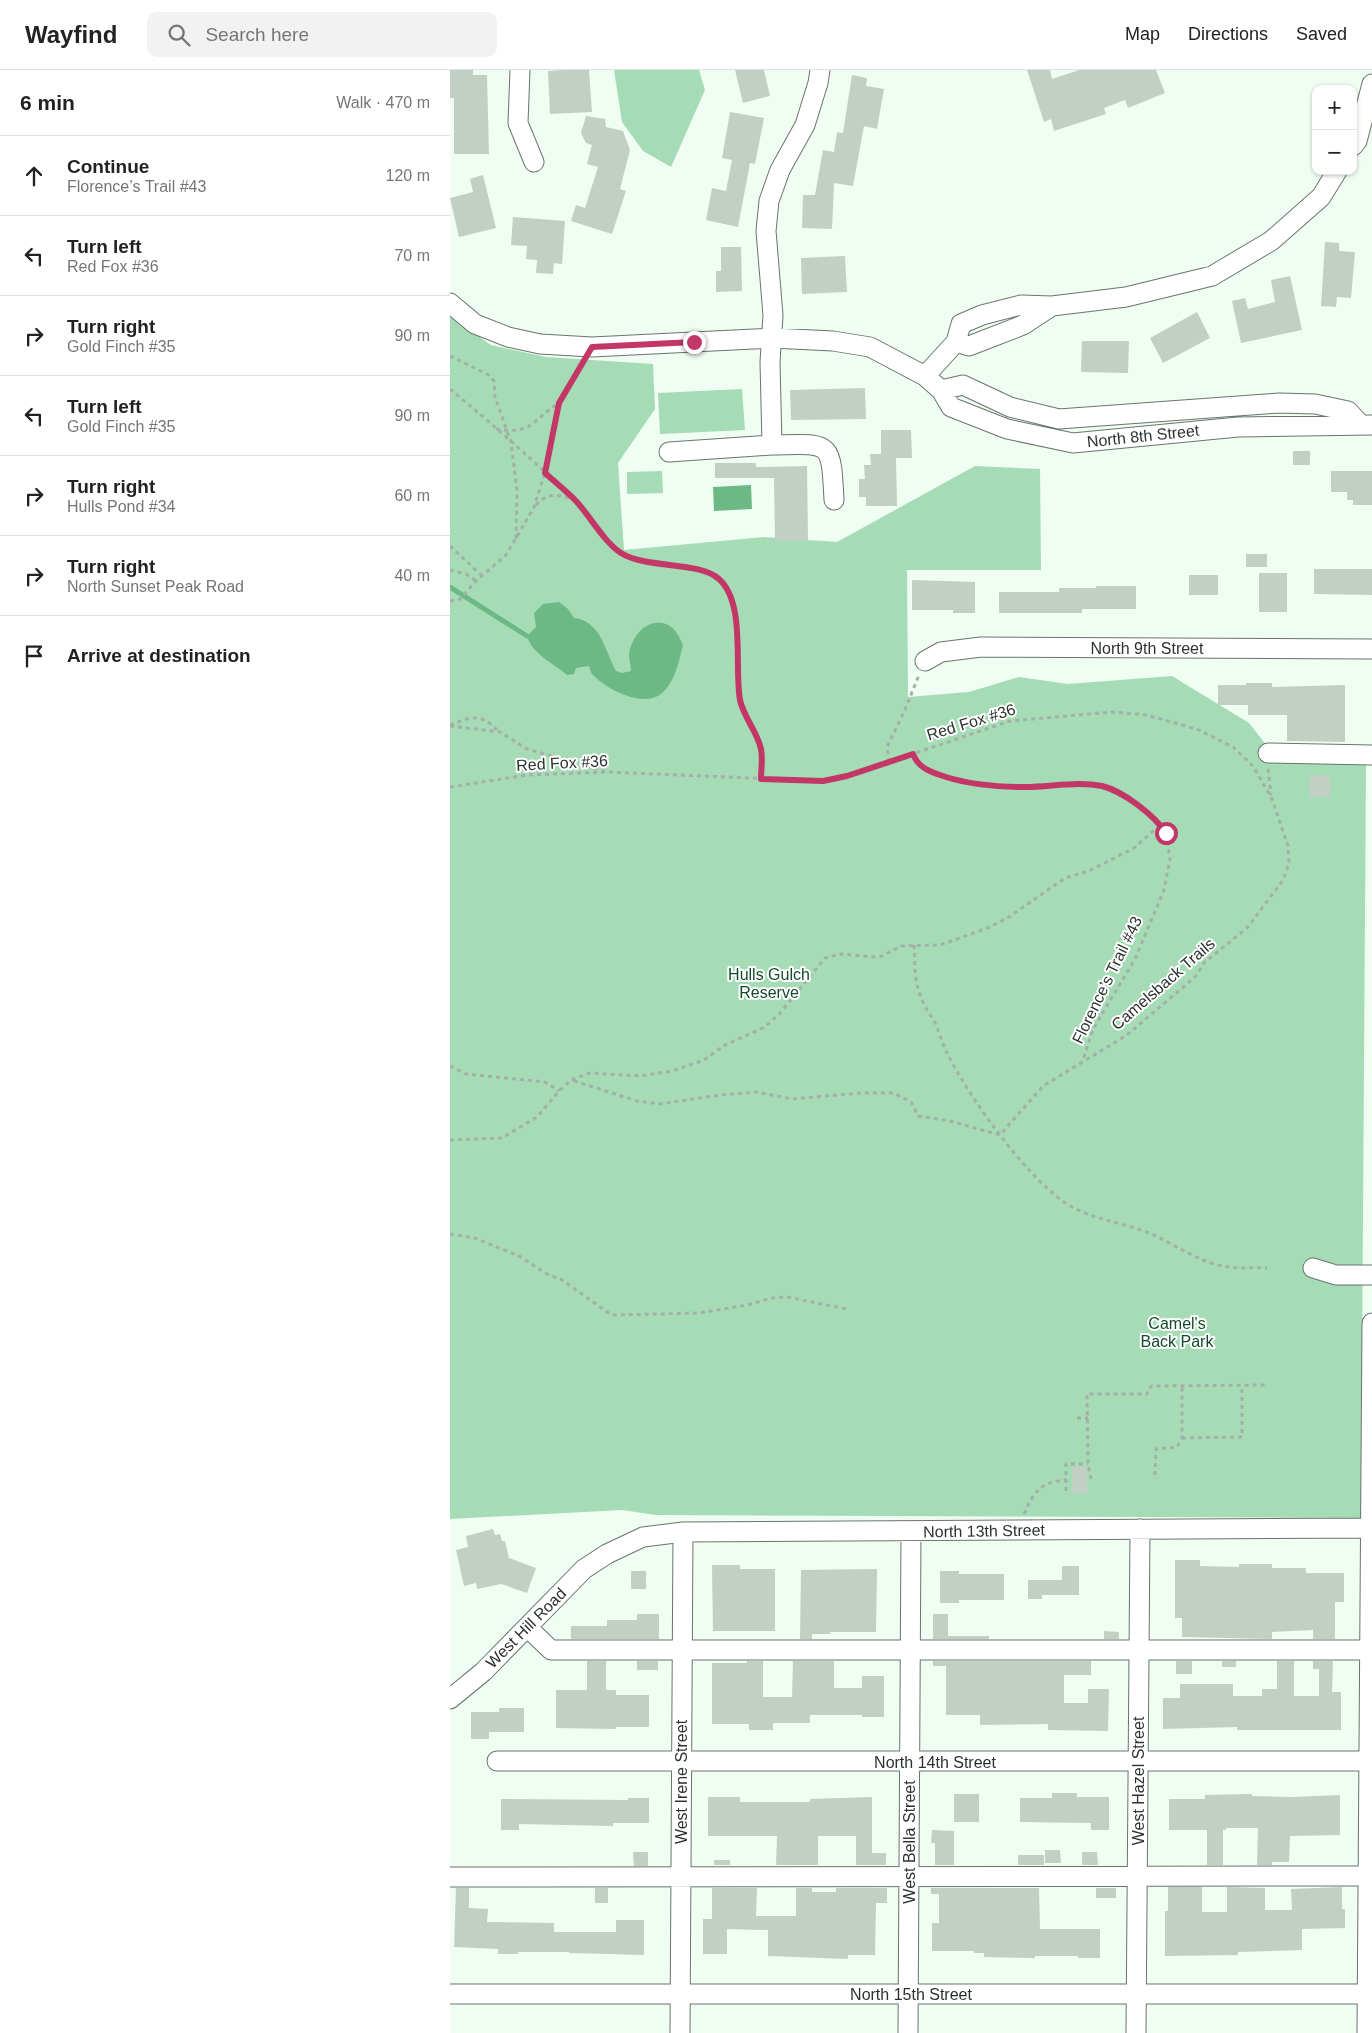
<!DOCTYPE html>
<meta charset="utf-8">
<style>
:root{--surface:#fff;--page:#f2f2f2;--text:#222;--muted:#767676;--line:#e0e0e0}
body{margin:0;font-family:Arial,sans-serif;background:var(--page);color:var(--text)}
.controls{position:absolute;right:15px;top:15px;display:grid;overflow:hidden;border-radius:10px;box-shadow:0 1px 4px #0004}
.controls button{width:45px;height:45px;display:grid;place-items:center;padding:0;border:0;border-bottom:1px solid var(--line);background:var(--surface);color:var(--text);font:25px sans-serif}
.stop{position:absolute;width:15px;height:15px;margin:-11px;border:4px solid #c33768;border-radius:50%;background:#fff}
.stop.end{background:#c33768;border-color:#fff;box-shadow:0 1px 5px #0008}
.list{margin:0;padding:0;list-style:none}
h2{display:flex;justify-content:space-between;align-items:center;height:65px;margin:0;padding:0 20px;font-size:21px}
h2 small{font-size:16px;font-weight:400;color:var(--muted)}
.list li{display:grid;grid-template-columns:32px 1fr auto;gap:15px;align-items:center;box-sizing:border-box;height:80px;padding:0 20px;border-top:1px solid var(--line)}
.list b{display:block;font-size:19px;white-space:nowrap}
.list p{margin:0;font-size:16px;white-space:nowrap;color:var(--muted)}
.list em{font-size:16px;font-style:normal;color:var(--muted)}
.icon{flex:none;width:28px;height:28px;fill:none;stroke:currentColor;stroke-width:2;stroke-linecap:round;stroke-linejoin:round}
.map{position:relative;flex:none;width:922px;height:1963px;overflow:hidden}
header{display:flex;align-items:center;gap:30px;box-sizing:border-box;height:70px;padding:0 25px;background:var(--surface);border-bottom:1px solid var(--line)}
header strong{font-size:24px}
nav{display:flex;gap:28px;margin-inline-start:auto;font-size:18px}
.search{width:350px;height:45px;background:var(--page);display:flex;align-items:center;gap:12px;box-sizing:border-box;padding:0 18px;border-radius:10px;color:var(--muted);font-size:19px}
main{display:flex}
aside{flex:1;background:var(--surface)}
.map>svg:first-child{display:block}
.green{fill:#a5dcb5}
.water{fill:#6db986}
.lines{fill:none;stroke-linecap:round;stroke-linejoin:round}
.stream{stroke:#6db986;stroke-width:5}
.building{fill:#c1cfc5}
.minor-casing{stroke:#69756c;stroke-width:21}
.path{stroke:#a4afa7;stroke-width:3;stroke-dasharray:4 4;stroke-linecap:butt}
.minor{stroke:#fff;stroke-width:19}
.route{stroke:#c33768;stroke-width:6}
.labels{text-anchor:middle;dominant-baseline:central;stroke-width:4;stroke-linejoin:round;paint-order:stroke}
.street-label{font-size:16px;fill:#2c322e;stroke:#fff}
.park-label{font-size:16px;fill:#124b2a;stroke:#fff}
</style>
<header>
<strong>Wayfind</strong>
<div class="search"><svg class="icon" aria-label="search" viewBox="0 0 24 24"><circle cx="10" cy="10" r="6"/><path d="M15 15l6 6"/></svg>Search here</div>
<nav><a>Map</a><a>Directions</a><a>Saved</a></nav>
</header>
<main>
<aside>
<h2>6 min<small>Walk · 470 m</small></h2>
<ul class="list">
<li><svg class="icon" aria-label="ahead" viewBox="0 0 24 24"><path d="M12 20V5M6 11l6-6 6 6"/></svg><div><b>Continue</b><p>Florence’s Trail #43</p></div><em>120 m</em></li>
<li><svg class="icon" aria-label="left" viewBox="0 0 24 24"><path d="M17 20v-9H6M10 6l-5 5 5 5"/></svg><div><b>Turn left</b><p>Red Fox #36</p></div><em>70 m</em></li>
<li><svg class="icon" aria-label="right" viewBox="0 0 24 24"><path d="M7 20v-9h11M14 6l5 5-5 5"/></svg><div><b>Turn right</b><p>Gold Finch #35</p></div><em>90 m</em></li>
<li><svg class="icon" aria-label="left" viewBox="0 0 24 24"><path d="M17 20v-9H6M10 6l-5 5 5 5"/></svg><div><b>Turn left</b><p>Gold Finch #35</p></div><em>90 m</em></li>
<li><svg class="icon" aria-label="right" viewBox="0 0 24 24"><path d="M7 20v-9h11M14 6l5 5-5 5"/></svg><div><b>Turn right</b><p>Hulls Pond #34</p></div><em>60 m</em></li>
<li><svg class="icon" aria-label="right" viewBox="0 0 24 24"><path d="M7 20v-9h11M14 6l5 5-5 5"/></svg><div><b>Turn right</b><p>North Sunset Peak Road</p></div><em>40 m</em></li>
<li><svg class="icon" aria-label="arrive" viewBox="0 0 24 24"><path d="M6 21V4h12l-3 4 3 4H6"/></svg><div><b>Arrive at destination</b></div></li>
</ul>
</aside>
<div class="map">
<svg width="922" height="1963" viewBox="0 0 922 1963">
<rect width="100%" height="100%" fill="#effdf2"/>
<!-- green -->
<path class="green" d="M164,0H249L255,20L221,97L193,81L172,52Z
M0,246L41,275L96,287L203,294L205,339L168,393L174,480L314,467L387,472L525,396L590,399L591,500H457L458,627L519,622L569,607L618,614L722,606L799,653L829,691L916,692L911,1448L206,1445L172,1440L0,1449Z
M292,319L295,360L210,364L208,323Z
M212,401L213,423L177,424V402Z"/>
<!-- water -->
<path class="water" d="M301,415L302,439L264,441L263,417Z
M109,532L118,539L124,548C151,551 155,581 166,601L172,603L181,601C181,596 179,590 179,585C181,567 196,548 216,554C225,557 230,568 233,575C229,591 225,613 211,624C193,638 158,620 144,606C141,604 140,599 139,596L126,598L124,604L117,605C103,593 82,584 77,566L86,557L84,543L93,534Z"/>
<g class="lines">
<!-- stream -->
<path class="stream" d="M0,517L77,566"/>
</g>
<!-- building -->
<path class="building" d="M0,0H23V5H37L39,84H4V28H0Z
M114,0H139L142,42L100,44L98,1Z
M285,0H314L320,26L293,33Z
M577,0H600L602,9L629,0H706L715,23L678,38L675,30L654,38L656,44L604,61L601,49L594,52Z
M402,5L417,8L416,16L434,19L427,59L414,56L403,116L384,113L382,159L352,158L353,125H365L373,80L384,82L387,62L393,63Z
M280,42L314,48L305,94L300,93L288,157L256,150L262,118L276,121L282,90L272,88Z
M136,46L155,49L156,57L173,61L180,80L170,119L176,121L162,164L121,151L126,135L135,138L148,97L137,94L142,75L136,73L131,63Z
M33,105L46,158L9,167L0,128L23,122L20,109Z
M63,147L115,151L112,194L104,193L103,204L86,203L87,190L76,189L77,176L61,175Z
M875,172L889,173V181L905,182L901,228L887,227L886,237L871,236Z
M271,177H291L292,221L266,222V201H271Z
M395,186L397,222L352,224L351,188Z
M840,206L852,260L791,273L782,231L795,228L798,239L825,232L821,210Z
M747,242L760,268L713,293L700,268Z
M632,271H679L678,303L631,302Z
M415,318L416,349L341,350L340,320Z
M431,360H461L462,388H446L447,436H416V427H409V409H415L414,395H421L420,384H431Z
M843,381H860V395H843Z
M265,393H306V397L357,396L358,471H325L324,408H265Z
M881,401H922V435H903V430H897V422H881Z
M796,484H817V497H796Z
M864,499H922V525L864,524Z
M809,503H837V542H809Z
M739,505H768V525H739Z
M462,510L525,512V543H503V540H462Z
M646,516H686V539H632V543H549V522H609V518H646Z
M796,613H822V617L895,615V672L837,671V645H798V635H768V615H796Z
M860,705H880V727H859Z
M622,1397H637V1424L622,1423Z
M43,1459L45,1465L50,1464L52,1471H55L59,1488L86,1498L77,1523L51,1514L27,1519L26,1513L14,1516L6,1480L18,1477L16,1466Z
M725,1490H750V1496L789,1497V1494H822V1498H856V1503H894V1532H885V1569H863V1560L822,1562V1569L732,1567V1548H725Z
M262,1495H290V1499H325V1561H263Z
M612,1496H629V1525H592V1529H578V1510H612Z
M427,1499L426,1562H380V1564H362V1569H350L351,1500Z
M181,1501H196V1519H181Z
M490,1501H509V1504H554V1530H509V1533H490Z
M187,1544H209V1569H121V1556H157V1550H187Z
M483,1544H498V1566H539V1569H483Z
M654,1561L669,1562V1569H654Z
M137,1591H156V1620H166V1625H199V1657H166V1659L106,1658V1620H137Z
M187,1591H208V1600H187Z
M297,1591H313V1627H342L343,1591H384V1618H412V1606H434V1647H412V1645H360V1653H323V1660H299V1654H262V1593H297Z
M483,1591H641V1605H614V1633H638V1619H659L658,1661L598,1660V1654L530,1655V1645H496V1596H483Z
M726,1591H742V1604H726Z
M772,1591H786V1597H772Z
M827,1591H844V1626H869V1599H863V1591H883L882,1622H891V1660H787V1657L713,1659V1628H730V1614H783V1626H812V1619H827Z
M49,1638H74V1662H39V1669H21V1642H49Z
M602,1723H627V1727H659V1760H641V1753L570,1752V1728H602Z
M504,1724H529V1752H504Z
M802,1724V1726L842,1727L890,1725V1765L840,1766L839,1792H822V1795H807L808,1758H776V1760H773V1795H757V1760H719V1729H755V1725Z
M258,1727H290V1732H360V1729L422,1727V1783H436V1795H406V1766H368V1795H326L327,1766H258Z
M178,1728H199V1753H163V1756L69,1754V1760H51V1729L178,1730Z
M482,1760L504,1761V1795H485V1773H481Z
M595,1780H610L611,1793H595Z
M183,1782H198V1796H184Z
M632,1782H647L648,1795H632Z
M568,1785H594V1795H568Z
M264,1790H280V1795H264Z
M718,1817H752V1842H777V1817L815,1818V1840H842L841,1819L892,1817V1839H895V1858L852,1859V1880L788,1882V1885L715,1886V1841H718Z
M6,1818H19V1838L38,1839L37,1852L104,1853V1862H166V1850H194V1885L119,1883V1882H68V1884H48V1879L4,1877Z
M145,1818H158V1833H145Z
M262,1818H307L306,1846H346V1818H362V1822H386V1818H437V1833H426L425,1885H398V1889L318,1886V1860L277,1859V1884H253V1849H262Z
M481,1818H589L590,1859H650V1888H628V1886H585V1888L534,1887V1883H524V1881H482V1853H489V1824H481Z
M646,1818H666V1828H646Z"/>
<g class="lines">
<defs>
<path id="minor" d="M70,0L68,53L84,92
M370,0L368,13L355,55L330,100L319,131L316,161L323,245L320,292L322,375C381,374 381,369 384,430
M903,76L907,71L922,14
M0,233L25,254L58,267L90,274L142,277L322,268L383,271L420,277L475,306L491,320L501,337L557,359L623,373L788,357L922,355
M602,236L573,255L519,276L506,272L511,254L532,245L571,235L602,236L676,227L762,206L821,171L871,127L887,101
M475,306L506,272
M491,320L513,315L560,337L609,349L829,333L865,334L898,341L910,354
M219,382L322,375
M475,591L491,582L531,577L922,579
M818,683L922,685
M863,1198L886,1205H922
M77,1557L101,1580H922
M0,1629L33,1602L134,1499L157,1484L193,1467L233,1462L922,1458
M47,1691H922
M0,1807L922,1806
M0,1924H922
M230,1963L233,1462
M458,1963L461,1462
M686,1963L690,1459
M917,1963L922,1253"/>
</defs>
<!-- minor casing -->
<use href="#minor" class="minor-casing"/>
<!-- path -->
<path class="path" d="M0,286L39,305L44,311L45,327L61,372L67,420L66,469
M0,319C42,354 85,391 124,430C139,444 155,474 172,483C198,498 255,491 272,512C295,539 284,598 290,630C294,648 307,662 311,679C313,689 312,699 311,709
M46,359C84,365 81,350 108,334
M86,435C97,422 110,424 123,430
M0,476L32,506
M0,500L16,504L26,511
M0,531L10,529L26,511L56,485L84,437L95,403L109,333L133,293
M0,655C22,646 32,643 49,662
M0,656L50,662L77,679L154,701
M463,684L467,692L474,699L512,711L535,715L575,717L631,714L654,717L689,736L710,755L716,763L720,789L714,820L685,889L643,959L633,990
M439,692L437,677L454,642L469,605
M818,699L821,725
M0,717L77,705L157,702L373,711L397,706L560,651L662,642L696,645L722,652L749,660L783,677L803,696L822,729L838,776L839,793L833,810L797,858L755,892L745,907L677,965L593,1016L550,1065L500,1051L468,1046L461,1032L444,1023H410L342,1029L307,1022L270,1025L210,1034L187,1031L121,1010
M464,875C465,894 464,912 472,930C475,938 481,945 485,953C489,962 492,972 496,981C518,1026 574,1104 614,1132C642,1151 676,1152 706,1166C729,1177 752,1194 779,1197C791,1199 804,1197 817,1198
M0,996L16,1004L95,1012L109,1021
M0,1070L52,1068L87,1047L109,1021L121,1010L140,1003L191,1006L222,1001L254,990L275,975L315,957L331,942L375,888L391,884L424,887L432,886L451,876L490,875L535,859L556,849L615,808L639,801L684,778L710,755
M0,1164L25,1168L71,1187L95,1203L112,1210L160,1244L165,1245L249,1243L298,1235L321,1228L337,1227L397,1239
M627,1348H638
M732,1368L792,1367V1315
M705,1405L706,1379L727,1377L732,1368V1315
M641,1409L638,1394L637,1324H697L698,1319L702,1316L815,1315
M616,1421V1394H638
M574,1444C584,1421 591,1412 616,1410"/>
<!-- minor -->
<use href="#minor" class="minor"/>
</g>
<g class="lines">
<!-- route -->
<path class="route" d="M244,272L142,277L109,333L95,403C105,412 116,421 126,431C140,446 154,472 171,483C196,499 250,491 269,509C296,533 284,597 290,630C294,648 307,661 311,679C313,689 311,699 311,709L373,711L397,706L463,684C469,699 481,702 496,707C522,715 548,717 575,717C601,717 627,711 652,716C673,721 704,745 716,763"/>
</g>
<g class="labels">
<!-- street labels -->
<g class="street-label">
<text transform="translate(693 366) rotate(-6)">North 8th Street</text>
<text x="697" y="578">North 9th Street</text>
<text transform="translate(521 652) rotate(-17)">Red Fox #36</text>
<text transform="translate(112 693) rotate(-3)">Red Fox #36</text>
<text transform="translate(657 910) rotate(-64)">Florence’s Trail #43</text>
<text transform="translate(713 914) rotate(-41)">Camelsback Trails</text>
<text transform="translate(534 1461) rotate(-1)">North 13th Street</text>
<text transform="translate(76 1558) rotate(-45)">West Hill Road</text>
<text x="485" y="1692">North 14th Street</text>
<text transform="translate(688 1711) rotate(-90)">West Hazel Street</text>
<text transform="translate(231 1712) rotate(-90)">West Irene Street</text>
<text transform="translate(459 1772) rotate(-90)">West Bella Street</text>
<text x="461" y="1924">North 15th Street</text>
</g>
<!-- park labels -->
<g class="park-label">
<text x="319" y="904">Hulls Gulch<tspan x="319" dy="18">Reserve</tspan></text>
<text x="727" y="1253">Camel's<tspan x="727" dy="18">Back Park</tspan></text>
</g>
</g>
</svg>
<div class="controls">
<button>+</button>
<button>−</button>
</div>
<div class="stop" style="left:716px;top:763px"></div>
<div class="stop end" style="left:244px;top:272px"></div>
</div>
</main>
